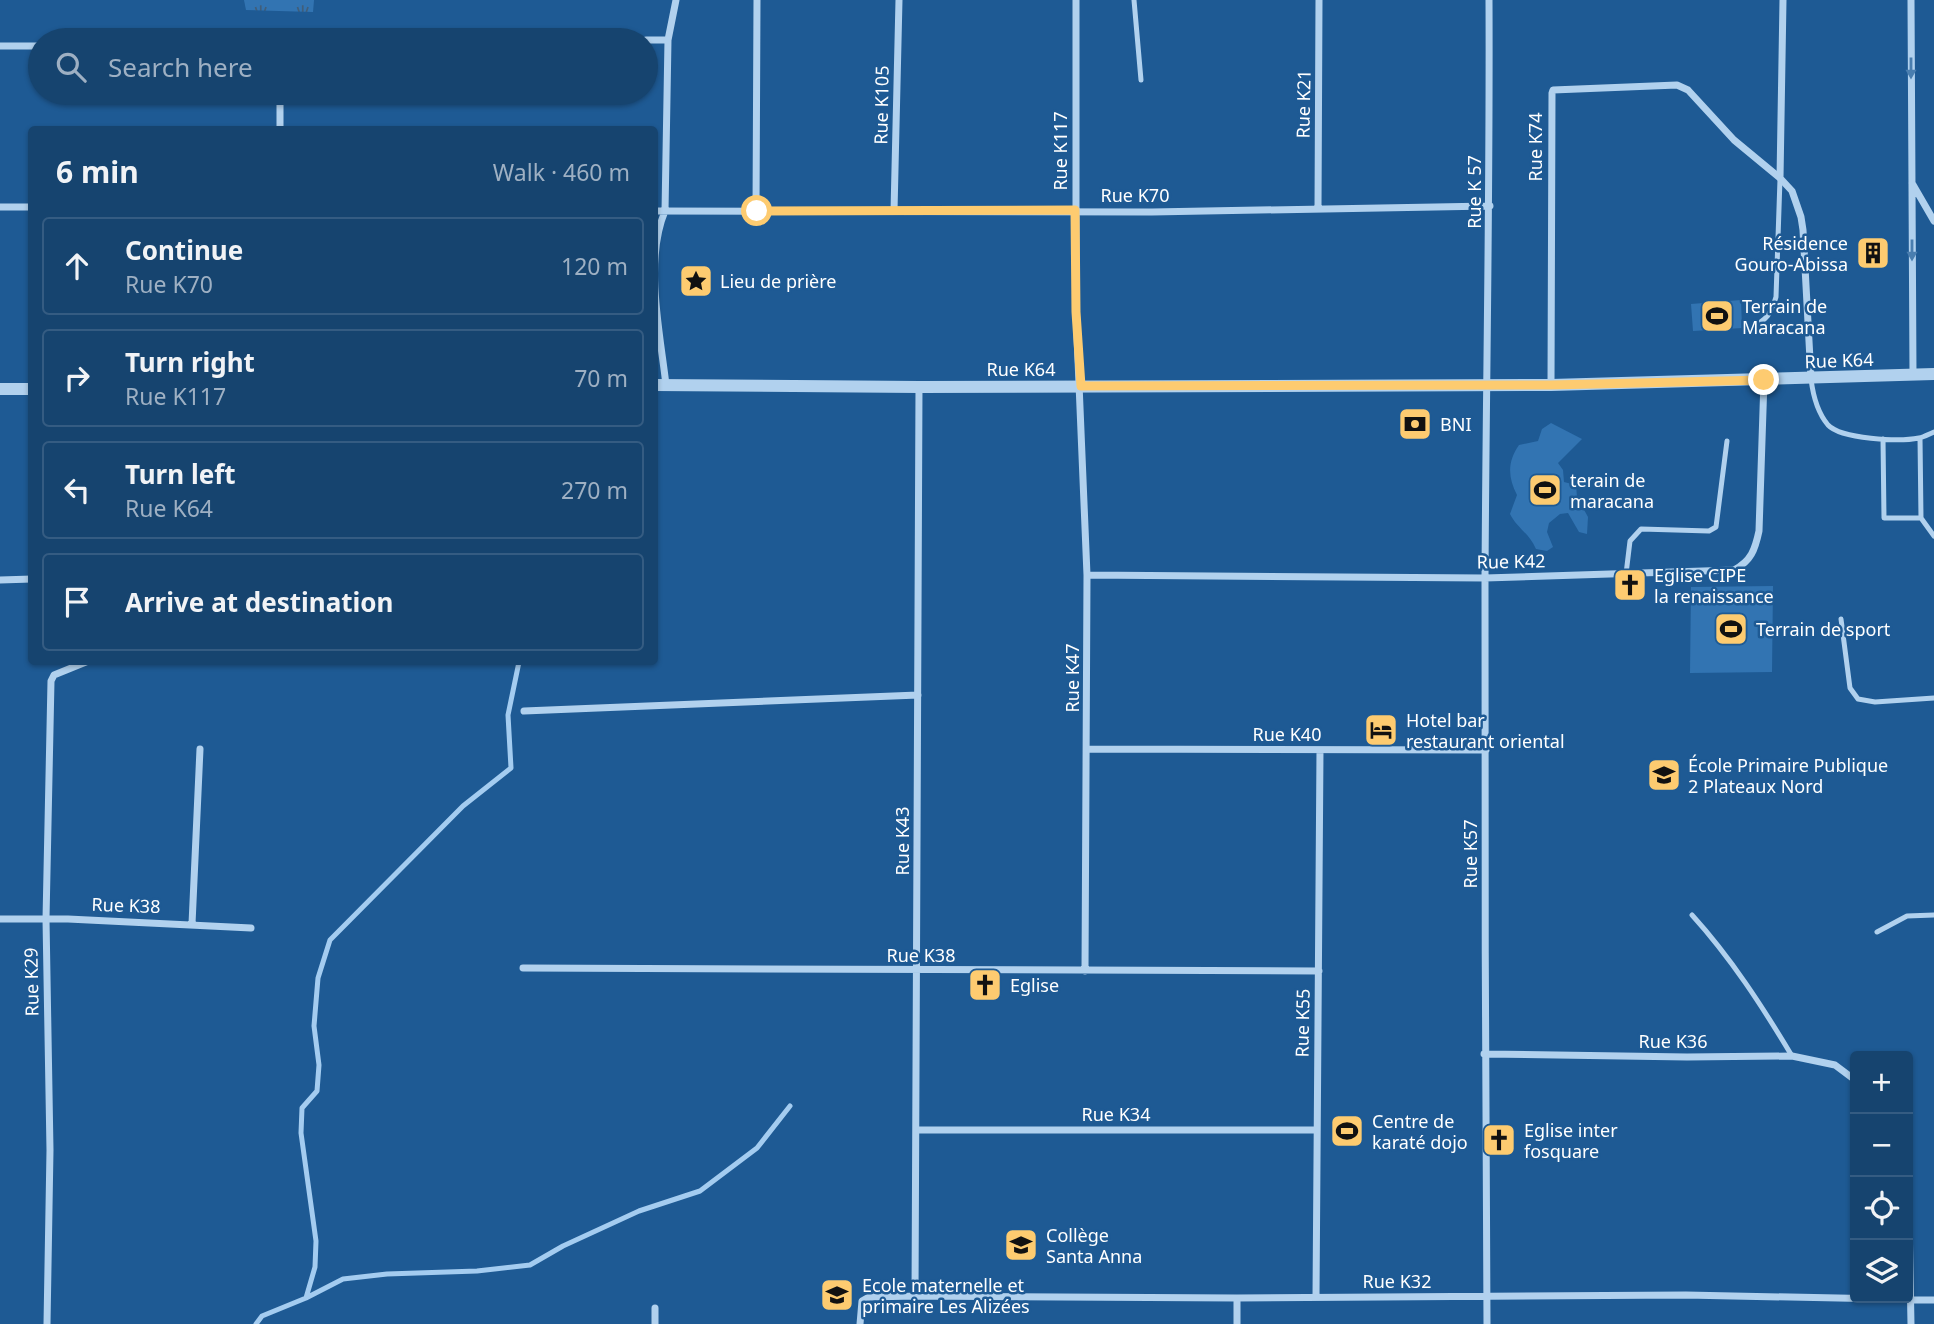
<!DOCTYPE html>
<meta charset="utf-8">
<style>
:root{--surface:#16446f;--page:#1f4b74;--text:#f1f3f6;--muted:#9eb0c3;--line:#355c82}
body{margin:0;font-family:"Noto Sans",sans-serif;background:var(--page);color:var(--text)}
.controls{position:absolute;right:21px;bottom:21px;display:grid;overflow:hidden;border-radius:7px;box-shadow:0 2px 5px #0004}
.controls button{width:63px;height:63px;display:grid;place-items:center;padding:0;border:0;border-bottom:2px solid var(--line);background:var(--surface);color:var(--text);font:35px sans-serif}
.stop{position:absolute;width:21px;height:21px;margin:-16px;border:5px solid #fdcb70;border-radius:50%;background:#fff}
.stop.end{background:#fdcb70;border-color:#fff;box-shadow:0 2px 7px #0008}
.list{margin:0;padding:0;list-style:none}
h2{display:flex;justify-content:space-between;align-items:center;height:91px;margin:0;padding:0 28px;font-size:30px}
h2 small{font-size:23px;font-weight:400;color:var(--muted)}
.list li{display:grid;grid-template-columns:46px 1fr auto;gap:21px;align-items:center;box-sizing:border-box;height:98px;margin:0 14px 14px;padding:0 14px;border:2px solid var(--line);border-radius:7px}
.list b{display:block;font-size:26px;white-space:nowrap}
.list p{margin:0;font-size:23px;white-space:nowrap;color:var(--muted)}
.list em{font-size:23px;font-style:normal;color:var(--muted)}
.icon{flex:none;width:38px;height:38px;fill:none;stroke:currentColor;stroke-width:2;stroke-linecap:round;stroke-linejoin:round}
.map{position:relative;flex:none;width:1934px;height:1324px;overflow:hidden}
.search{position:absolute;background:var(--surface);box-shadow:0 2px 5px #0004;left:28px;top:28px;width:630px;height:77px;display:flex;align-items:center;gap:18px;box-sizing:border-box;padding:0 24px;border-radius:38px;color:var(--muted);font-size:26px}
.panel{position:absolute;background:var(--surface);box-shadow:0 2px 5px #0004;left:28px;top:126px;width:630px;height:539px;border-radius:7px}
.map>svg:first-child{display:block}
.grass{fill:url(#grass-tufts)}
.pitch{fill:#3274b2}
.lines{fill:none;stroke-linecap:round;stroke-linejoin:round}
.stream{stroke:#a4ccf0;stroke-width:5}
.service{stroke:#b1d1ee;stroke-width:5}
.minor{stroke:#b1d1ee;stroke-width:7}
.tertiary{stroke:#b1d1ee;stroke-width:12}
.oneway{fill:#4a7eaf}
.route{stroke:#fdcb70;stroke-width:9}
.labels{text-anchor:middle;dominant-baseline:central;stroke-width:5;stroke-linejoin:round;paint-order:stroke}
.street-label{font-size:18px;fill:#fff;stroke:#1e5a94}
.poi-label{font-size:18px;fill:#fff;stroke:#1e5a94;text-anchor:start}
</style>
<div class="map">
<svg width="1934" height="1324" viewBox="0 0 1934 1324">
<defs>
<pattern id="grass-tufts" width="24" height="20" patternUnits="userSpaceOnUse" patternTransform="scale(1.75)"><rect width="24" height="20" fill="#3274b2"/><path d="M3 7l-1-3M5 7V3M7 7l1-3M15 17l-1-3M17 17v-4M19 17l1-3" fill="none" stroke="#405e7a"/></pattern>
</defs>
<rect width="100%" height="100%" fill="#1e5a94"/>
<!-- grass -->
<path class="grass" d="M244,0H314L313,12L246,10Z"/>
<!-- pitch -->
<path class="pitch" d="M1741,300L1742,328L1693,331L1691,304Z
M1551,423L1582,439L1558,463L1563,470L1564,482L1576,485L1577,497L1588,517L1587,534L1579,532L1568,513L1560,514L1549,523L1547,532L1553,547L1547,551L1536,549C1529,533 1517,528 1510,514L1517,495C1508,478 1507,462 1519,445L1538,441L1542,429Z
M1773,586L1772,672L1690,673L1691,587Z"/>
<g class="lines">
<!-- stream -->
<path class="stream" d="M306,1298L343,1279L387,1274L477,1271L530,1265L563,1246L639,1211L700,1191L757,1148L790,1106
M256,1324L262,1316L306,1298L315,1267L316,1241L301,1133L302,1108L317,1091L319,1065L314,1026L318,978L330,940L463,806L511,768L508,715L519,662"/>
<!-- service -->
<path class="service" d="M1134,0L1141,80
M1750,328C1767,320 1771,314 1776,297L1780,179
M1811,379C1813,395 1817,412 1828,425C1841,439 1899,442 1919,438C1924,437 1929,434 1934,432
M1920,438L1921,518L1934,536
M1883,439L1884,518H1921
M1626,574L1630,541L1641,529L1709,531L1716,527L1727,441
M1841,619L1850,688L1858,699L1875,702L1934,698
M1692,915C1731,958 1762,1006 1792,1056
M1877,932L1907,916L1934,915"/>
<!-- minor -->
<path class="minor" d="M1076,0V312L1087,575L1085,971
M1911,0L1913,374
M646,40H668
M0,46H40
M280,130V93
M1780,178L1783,0
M1912,183L1934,221
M0,207H32
M1318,208L1319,0
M654,211L1152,212L1490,206
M756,211L757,0
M894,211L899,0
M666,385C660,332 644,261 665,211L668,40L676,0
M1551,385L1552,93L1553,90L1677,85L1688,90L1734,140L1780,178L1792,191L1801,217L1803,230L1811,378
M1087,575L1485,578L1734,570C1751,561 1755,550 1759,531L1764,380
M0,580L32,579
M524,711L918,695
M1087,749L1486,750
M0,919H68L251,928
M192,924L200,749
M523,968L1319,971
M1484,1054L1687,1057L1792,1056L1835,1065L1855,1080
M916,1130H1316
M1908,1163L1911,1324
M915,1296L919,387
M1316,1297L1320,750
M1237,1298V1324
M655,1308V1324
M47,1324L50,1150L46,919L51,681L54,675L86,662
M860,1324L862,1301L869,1297L915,1296L1237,1298L1686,1295L1934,1300
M1487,1324C1486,1076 1484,827 1485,579C1486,386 1490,193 1489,0"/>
<!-- tertiary -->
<path class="tertiary" d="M654,385L919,387L1551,385L1934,374
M0,389H32"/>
</g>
<!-- one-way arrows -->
<defs><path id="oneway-solid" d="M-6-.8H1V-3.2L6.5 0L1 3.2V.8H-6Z" transform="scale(1.75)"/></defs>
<g class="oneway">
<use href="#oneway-solid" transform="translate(1911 68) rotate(90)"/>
<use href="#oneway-solid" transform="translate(1912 250) rotate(90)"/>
</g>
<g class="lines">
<!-- route -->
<path class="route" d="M757,211L1075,210L1076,312L1081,386L1551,385L1764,380"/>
</g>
<!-- icons -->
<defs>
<symbol id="building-square" viewBox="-11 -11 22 22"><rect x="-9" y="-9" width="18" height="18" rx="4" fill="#fdcb70" stroke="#1e5a94"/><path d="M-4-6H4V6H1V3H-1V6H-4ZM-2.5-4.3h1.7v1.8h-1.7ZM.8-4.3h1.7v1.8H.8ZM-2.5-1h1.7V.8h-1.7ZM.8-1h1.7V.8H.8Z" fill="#111"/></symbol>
<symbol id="sight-square" viewBox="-11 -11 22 22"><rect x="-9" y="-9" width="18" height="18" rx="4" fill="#fdcb70" stroke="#1e5a94"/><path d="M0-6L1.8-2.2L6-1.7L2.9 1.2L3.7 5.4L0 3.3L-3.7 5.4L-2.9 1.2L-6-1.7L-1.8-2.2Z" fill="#111"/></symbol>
<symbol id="stadium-square" viewBox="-11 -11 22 22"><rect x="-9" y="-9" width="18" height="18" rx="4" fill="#fdcb70" stroke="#1e5a94"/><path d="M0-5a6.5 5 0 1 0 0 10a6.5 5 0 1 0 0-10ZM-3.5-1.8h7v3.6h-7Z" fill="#111"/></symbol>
<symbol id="bank-square" viewBox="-11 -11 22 22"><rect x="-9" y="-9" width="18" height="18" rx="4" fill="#fdcb70" stroke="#1e5a94"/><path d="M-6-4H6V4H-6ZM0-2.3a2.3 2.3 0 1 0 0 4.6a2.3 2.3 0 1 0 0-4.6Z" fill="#111"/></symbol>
<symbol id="church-square" viewBox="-11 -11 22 22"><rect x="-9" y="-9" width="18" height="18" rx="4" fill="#fdcb70" stroke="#1e5a94"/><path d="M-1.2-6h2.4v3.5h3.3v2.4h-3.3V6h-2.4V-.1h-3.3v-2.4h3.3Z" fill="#111"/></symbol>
<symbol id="hotel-square" viewBox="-11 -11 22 22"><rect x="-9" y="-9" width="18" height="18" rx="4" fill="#fdcb70" stroke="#1e5a94"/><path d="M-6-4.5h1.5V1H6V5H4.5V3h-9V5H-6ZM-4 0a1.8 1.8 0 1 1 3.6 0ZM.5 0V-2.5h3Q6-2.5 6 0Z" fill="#111"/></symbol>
<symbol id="school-square" viewBox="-11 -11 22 22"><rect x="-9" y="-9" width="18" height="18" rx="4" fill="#fdcb70" stroke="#1e5a94"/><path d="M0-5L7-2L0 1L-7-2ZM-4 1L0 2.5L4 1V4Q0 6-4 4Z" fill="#111"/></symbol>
</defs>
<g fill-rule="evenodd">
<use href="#building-square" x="1854" y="234" width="38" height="38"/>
<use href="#sight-square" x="677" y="262" width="38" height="38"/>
<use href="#stadium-square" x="1698" y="297" width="38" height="38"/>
<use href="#bank-square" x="1396" y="405" width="38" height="38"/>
<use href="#stadium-square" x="1526" y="471" width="38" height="38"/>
<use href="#church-square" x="1611" y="566" width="38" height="38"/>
<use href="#stadium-square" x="1712" y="610" width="38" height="38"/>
<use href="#hotel-square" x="1362" y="711" width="38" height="38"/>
<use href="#school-square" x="1645" y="756" width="38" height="38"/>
<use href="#church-square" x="966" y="966" width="38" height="38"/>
<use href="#stadium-square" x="1328" y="1112" width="38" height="38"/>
<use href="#church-square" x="1480" y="1121" width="38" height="38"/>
<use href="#school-square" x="1002" y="1226" width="38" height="38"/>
<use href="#school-square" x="818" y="1276" width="38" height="38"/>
</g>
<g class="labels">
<!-- street labels -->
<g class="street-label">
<text transform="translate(1303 104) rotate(-89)">Rue K21</text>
<text transform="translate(881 105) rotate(-89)">Rue K105</text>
<text transform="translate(1535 147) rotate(-90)">Rue K74</text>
<text transform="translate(1060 151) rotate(-90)">Rue K117</text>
<text transform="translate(1474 192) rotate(-90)">Rue K 57</text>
<text x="1135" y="195">Rue K70</text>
<text transform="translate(1839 360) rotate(-2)">Rue K64</text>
<text x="1021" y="369">Rue K64</text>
<text transform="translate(1511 561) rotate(-1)">Rue K42</text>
<text transform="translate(1072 678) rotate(-90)">Rue K47</text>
<text x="1287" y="734">Rue K40</text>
<text transform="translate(902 841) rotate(-90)">Rue K43</text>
<text transform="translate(1470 854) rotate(-90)">Rue K57</text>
<text transform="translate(126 905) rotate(2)">Rue K38</text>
<text x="921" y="955">Rue K38</text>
<text transform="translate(31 982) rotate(-91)">Rue K29</text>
<text transform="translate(1302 1023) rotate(-89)">Rue K55</text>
<text x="1673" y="1041">Rue K36</text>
<text x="1116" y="1114">Rue K34</text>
<text x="1397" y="1281">Rue K32</text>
</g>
<!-- poi labels -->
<g class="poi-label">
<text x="1848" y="243" text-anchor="end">Résidence<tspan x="1848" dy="21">Gouro-Abissa</tspan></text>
<text x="720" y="281">Lieu de prière</text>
<text x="1742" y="306">Terrain de<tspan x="1742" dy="21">Maracana</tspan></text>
<text x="1440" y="424">BNI</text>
<text x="1570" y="480">terain de<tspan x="1570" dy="21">maracana</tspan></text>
<text x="1654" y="575">Eglise CIPE<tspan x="1654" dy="21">la renaissance</tspan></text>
<text x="1756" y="629">Terrain de sport</text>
<text x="1406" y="720">Hotel bar<tspan x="1406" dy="21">restaurant oriental</tspan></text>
<text x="1688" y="765">École Primaire Publique<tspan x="1688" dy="21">2 Plateaux Nord</tspan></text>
<text x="1010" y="985">Eglise</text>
<text x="1372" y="1121">Centre de<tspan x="1372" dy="21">karaté dojo</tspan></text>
<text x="1524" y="1130">Eglise inter<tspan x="1524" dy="21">fosquare</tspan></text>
<text x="1046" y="1235">Collège<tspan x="1046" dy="21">Santa Anna</tspan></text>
<text x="862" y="1285">Ecole maternelle et<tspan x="862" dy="21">primaire Les Alizées</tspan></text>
</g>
</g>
</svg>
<div class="controls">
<button>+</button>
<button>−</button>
<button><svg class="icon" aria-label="locate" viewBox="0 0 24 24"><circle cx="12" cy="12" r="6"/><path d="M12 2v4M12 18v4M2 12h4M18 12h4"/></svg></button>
<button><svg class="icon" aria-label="layers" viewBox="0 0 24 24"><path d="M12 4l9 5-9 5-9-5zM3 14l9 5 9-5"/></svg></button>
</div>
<div class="stop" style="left:757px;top:211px"></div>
<div class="stop end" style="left:1764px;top:380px"></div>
<div class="search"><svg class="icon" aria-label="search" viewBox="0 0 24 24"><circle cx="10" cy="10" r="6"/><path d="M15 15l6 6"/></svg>Search here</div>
<section class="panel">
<h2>6 min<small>Walk · 460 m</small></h2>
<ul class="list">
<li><svg class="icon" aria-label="ahead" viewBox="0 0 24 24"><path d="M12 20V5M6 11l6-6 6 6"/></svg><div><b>Continue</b><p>Rue K70</p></div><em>120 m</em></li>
<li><svg class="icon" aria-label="right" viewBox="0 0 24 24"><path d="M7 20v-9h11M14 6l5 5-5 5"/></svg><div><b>Turn right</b><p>Rue K117</p></div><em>70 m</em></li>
<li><svg class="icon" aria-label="left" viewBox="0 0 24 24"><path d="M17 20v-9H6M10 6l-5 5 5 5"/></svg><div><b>Turn left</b><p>Rue K64</p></div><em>270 m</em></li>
<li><svg class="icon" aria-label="arrive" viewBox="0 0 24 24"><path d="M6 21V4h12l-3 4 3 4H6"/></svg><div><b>Arrive at destination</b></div></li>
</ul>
</section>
</div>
